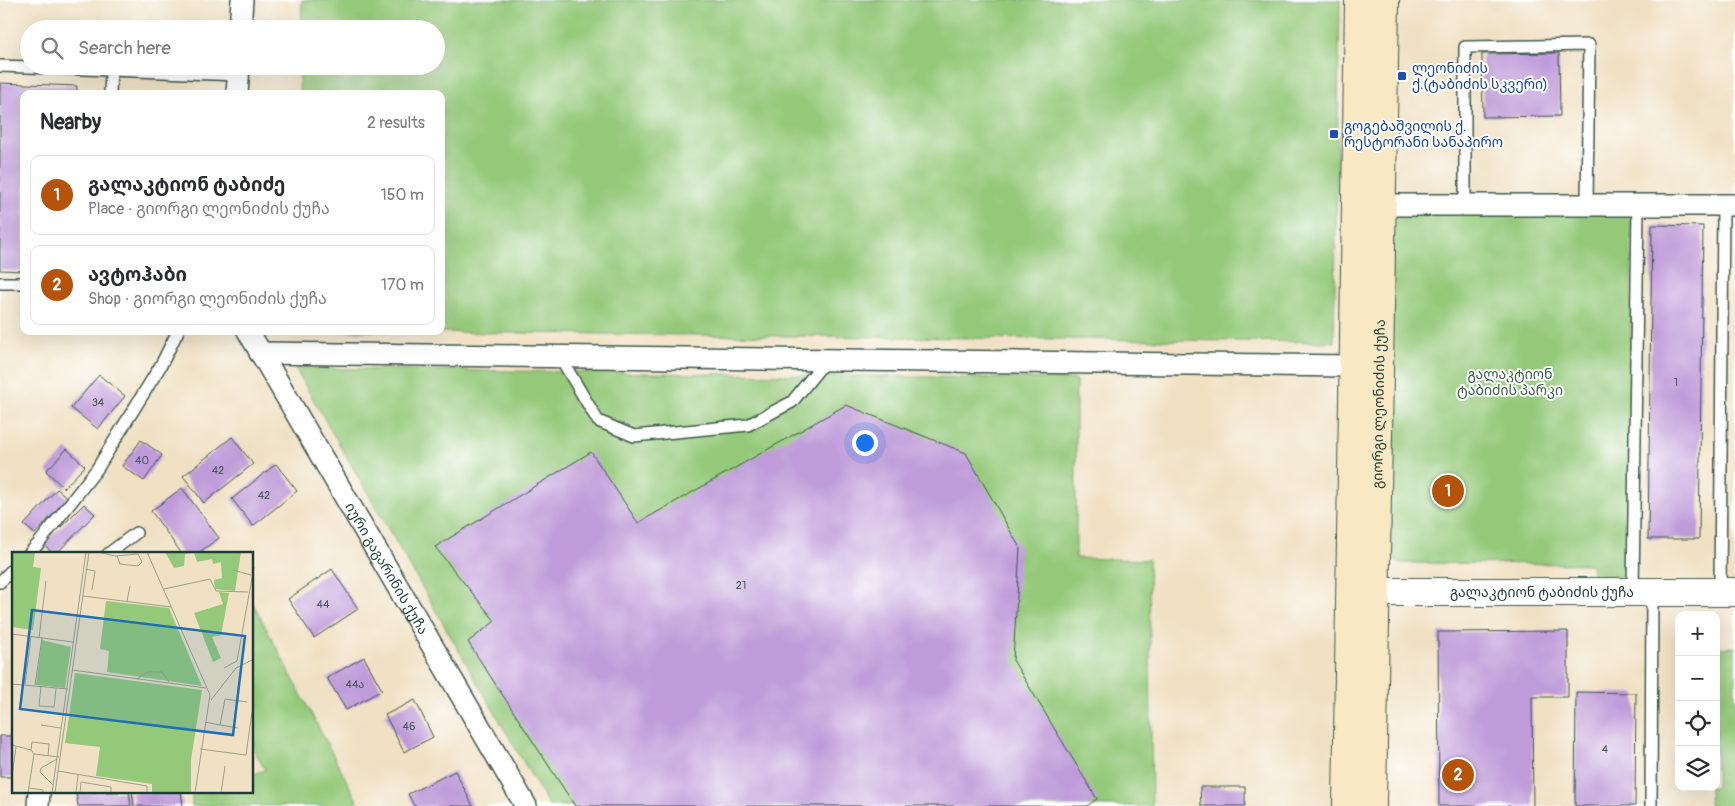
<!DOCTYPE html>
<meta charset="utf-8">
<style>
:root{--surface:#fff;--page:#f7f7f7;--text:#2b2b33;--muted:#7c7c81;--line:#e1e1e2;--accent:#b45309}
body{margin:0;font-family:Pangolin,"Noto Sans Georgian",sans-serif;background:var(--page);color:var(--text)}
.controls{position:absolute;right:15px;bottom:15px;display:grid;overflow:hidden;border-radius:10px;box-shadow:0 5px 20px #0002}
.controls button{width:45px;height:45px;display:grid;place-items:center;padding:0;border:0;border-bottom:1px solid var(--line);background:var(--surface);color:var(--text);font:25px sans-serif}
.you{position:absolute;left:864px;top:442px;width:18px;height:18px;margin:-12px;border:4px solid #fff;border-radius:50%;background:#1a73e8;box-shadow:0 0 0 8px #1a73e833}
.badge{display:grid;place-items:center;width:32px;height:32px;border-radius:50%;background:var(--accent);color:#fff;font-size:16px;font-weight:700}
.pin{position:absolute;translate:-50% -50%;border:2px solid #fff;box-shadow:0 1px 5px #0006}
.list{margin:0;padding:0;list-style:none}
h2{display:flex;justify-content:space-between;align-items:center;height:65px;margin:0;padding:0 20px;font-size:21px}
h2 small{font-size:16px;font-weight:400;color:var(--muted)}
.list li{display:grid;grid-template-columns:32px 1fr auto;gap:15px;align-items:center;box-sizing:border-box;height:80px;margin:0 10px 10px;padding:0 10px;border:1px solid var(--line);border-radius:10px}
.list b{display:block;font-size:19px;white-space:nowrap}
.list p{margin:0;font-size:16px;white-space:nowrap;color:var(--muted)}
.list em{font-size:16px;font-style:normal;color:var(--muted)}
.icon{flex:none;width:28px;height:28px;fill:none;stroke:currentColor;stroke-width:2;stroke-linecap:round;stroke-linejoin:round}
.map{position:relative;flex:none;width:1735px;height:806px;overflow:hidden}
.search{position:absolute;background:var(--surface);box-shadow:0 5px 20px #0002;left:20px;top:20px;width:425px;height:55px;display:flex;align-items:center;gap:12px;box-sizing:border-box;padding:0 18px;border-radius:28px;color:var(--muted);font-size:19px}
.panel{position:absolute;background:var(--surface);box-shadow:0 5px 20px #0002;left:20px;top:90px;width:425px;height:245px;border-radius:10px}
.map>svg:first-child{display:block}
.green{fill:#95c97a;stroke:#5a8357}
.building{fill:#bf9cd9}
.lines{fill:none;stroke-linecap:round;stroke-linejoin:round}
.service-casing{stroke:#3e564a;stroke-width:14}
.minor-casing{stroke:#3e564a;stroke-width:24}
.tertiary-casing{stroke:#3e564a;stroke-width:30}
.secondary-casing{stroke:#3e564a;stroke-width:30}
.service{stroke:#fff;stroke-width:11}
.minor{stroke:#fff;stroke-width:21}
.tertiary{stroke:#fff;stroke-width:28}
.secondary{stroke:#f8e8c3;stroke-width:28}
.transit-dot{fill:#1a4fb4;stroke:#fff;stroke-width:2}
.labels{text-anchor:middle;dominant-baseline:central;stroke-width:4;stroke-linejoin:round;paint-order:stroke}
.number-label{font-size:11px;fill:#47555d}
.transit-label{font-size:14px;fill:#164399;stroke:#fff;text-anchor:start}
.park-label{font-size:14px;fill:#3c6046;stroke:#fff}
.street-label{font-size:14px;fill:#1f3d34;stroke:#fff}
.inset-road{fill:none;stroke:#9c9f8a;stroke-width:1}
.view{fill:#1f6fb2;fill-opacity:0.15;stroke:#1f6fb2;stroke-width:2.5}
.inset-edge{fill:none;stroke:#1f3d34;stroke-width:2.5}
</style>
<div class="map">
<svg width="1735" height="806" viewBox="0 0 1735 806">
<rect width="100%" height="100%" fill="#fff"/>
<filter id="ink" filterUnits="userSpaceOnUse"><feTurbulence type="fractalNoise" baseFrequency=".02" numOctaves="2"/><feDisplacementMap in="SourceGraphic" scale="10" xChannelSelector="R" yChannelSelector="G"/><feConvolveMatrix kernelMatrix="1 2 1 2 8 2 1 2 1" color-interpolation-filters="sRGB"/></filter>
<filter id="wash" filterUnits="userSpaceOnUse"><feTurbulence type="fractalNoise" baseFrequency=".0096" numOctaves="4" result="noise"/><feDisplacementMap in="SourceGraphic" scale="20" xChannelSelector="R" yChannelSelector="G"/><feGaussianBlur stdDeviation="1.12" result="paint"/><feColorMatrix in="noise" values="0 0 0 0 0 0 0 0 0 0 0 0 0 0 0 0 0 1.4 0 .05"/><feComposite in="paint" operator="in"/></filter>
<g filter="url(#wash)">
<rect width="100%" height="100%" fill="#f0e1c4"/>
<!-- green -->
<path class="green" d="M302,0H1340L1334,342L332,331H441V94H299L300,66H436V29H301Z
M1632,212L1629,577H1592L1591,564L1399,563L1388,549L1393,213Z
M295,368L1076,379V558L1149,560L1152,806H549Z
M253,603L360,806H192V793L195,792H252L253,774L265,770L253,748Z
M1735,647V806H1709L1710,787H1716V648Z"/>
<g id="blocks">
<!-- building -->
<path class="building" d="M1559,53L1560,116L1483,117L1482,54Z
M0,83L77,86V94H24V271L0,270Z
M1652,225L1703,226L1699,539H1648Z
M99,375L125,396L98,429L71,408Z
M846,405L966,453L1020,548L1013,660L1097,799L1087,806H575L468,642L495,621L435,547L591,452L638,523Z
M232,437L253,464L204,503L183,476Z
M141,440L162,455L144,481L122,466Z
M67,449L85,466L64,488L46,471Z
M276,464L297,491L253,526L232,499Z
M182,488L219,538L197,554H182L151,511Z
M57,489L68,498L35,534L24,525Z
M84,504L95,514L56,554H53L44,544Z
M332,569L358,609L314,638L288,599Z
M1568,631V697H1532L1533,806H1439L1438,632Z
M364,657L382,690L346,710L327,678Z
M1576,692L1636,693L1635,806H1575Z
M415,700L433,737L404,752L385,715Z
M0,736H14V777H0Z
M455,771L473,806H414L408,794Z
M1200,787H1245V806H1201Z
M76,792H129L131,806H78Z
M132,792H181L183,806H134Z"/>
</g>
</g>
<g filter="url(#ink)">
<use href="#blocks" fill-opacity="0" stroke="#3e564a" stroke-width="1"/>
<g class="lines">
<defs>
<path id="service" d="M0,66L111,70
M110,94L111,70L238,75
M1465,205V47L1589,45L1587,205
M0,283H24
M560,357L598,421L634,436L748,425L792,402L826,360
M29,554L39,543L97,469L161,365L178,331
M108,554L136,533
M0,582L14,568
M1633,592L1638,205
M1720,592L1723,205
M1651,806L1652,592"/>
<g id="minor">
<path d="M240,29L242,0"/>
<path d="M237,94L239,66"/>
<path d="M1368,205H1735"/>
<path id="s1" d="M248,331L526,806"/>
<path d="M260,353L1354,366"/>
<path d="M38,806L39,792"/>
</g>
<g id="tertiary">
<path id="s2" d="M1352,592H1735"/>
</g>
<g id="secondary">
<path d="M1347,806L1359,0"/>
<path id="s3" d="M1372,806L1385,0"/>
</g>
</defs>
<!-- service casing -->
<use href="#service" class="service-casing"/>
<!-- minor casing -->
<use href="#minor" class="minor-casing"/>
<!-- tertiary casing -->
<use href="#tertiary" class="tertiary-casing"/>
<!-- secondary casing -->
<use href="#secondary" class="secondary-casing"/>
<!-- service -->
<use href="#service" class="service"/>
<!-- minor -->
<use href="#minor" class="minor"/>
<!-- tertiary -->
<use href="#tertiary" class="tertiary"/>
<!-- secondary -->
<use href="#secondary" class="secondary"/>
</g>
</g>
<!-- markers -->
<g class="transit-dot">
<rect x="1397" y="71" width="10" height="10" rx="2.5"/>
<rect x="1329" y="129" width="10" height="10" rx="2.5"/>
</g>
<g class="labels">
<!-- number labels -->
<g class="number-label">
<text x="1676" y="382">1</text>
<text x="98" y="402">34</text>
<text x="142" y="460">40</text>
<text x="218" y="470">42</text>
<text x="264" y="495">42</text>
<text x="741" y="585">21</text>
<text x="323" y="604">44</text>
<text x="355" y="684">44ა</text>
<text x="409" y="726">46</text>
<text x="1605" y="749">4</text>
</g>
<!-- transit labels -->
<g class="transit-label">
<text x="1412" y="68">ლეონიძის<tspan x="1412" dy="16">ქ.(ტაბიძის სკვერი)</tspan></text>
<text x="1344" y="126">გოგებაშვილის ქ.<tspan x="1344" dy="16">რესტორანი სანაპირო</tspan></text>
</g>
<!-- park labels -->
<g class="park-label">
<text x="1510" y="374">გალაკტიონ<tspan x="1510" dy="16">ტაბიძის პარკი</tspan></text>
</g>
<!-- street labels -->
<g class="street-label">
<text stroke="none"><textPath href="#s3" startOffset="402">გიორგი ლეონიძის ქუჩა</textPath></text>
<text stroke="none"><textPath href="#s1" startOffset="275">იური გაგარინის ქუჩა</textPath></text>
<text stroke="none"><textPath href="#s2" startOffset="190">გალაკტიონ ტაბიძის ქუჩა</textPath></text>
</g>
</g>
<!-- overview -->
<g transform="translate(12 552)">
<rect width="241" height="241" fill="#f0e1c4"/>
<path d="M0,0H23L21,15L29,16L21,78L0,75ZM153,0H229L223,39L203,37L202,28L210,26L209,10L201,12L200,7L185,10L182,1L173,2L172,14L162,16ZM207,40L217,41L209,83L200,85L209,106L201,110L182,61L211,52ZM94,49L157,56L190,134L95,120L97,99L88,97ZM30,88L59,95L53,136L24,133ZM63,121L190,138L179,208V241H140V232L84,224L88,195L53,191Z" fill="#95c97a"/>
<path class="inset-road" d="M86,0L103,4L126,2L130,10L126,14L108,12L105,4M135,0L198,143L183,241M74,17L83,19L80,38M221,18L239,23M152,37L198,27L204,39L236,40M71,44L159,55M115,49L118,34M0,82L61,90M27,86L34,29M212,116L225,109L242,15M60,118L194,136M125,127L136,120H150L157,130M0,132L56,137M13,132L19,85M23,133L30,86M29,134L27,154L42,155L44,136M199,148L224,116L242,107M193,170L208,173L213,147L235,150M29,173L49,176M208,173L226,176M0,193L19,198L22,202L47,205M188,197L234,203L240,160M19,198L20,190L37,192L36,204M46,219L135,234V241M0,224L4,195M41,233L28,220L29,216L45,207M17,236L31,238V241M16,241L22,202M40,241L74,0M43,241L77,0M64,241L66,223M68,241L69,230L99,235V241M209,241L213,214"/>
<path class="view" d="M20,58L233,84L221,183L8,157Z"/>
<rect width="241" height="241" class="inset-edge"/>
</g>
</svg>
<div class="controls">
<button>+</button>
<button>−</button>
<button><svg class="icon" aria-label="locate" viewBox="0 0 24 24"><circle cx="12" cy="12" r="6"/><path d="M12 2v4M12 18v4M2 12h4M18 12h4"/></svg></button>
<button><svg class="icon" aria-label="layers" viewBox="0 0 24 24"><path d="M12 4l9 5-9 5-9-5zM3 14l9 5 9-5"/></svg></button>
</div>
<div class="you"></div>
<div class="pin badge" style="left:1448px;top:491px">1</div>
<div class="pin badge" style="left:1458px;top:775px">2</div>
<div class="search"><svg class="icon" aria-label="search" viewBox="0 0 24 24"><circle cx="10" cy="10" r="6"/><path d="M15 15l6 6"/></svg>Search here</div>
<section class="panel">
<h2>Nearby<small>2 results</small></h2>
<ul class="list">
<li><span class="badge">1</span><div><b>გალაკტიონ ტაბიძე</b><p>Place · გიორგი ლეონიძის ქუჩა</p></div><em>150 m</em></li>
<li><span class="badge">2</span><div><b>ავტოჰაბი</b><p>Shop · გიორგი ლეონიძის ქუჩა</p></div><em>170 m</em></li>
</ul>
</section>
</div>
